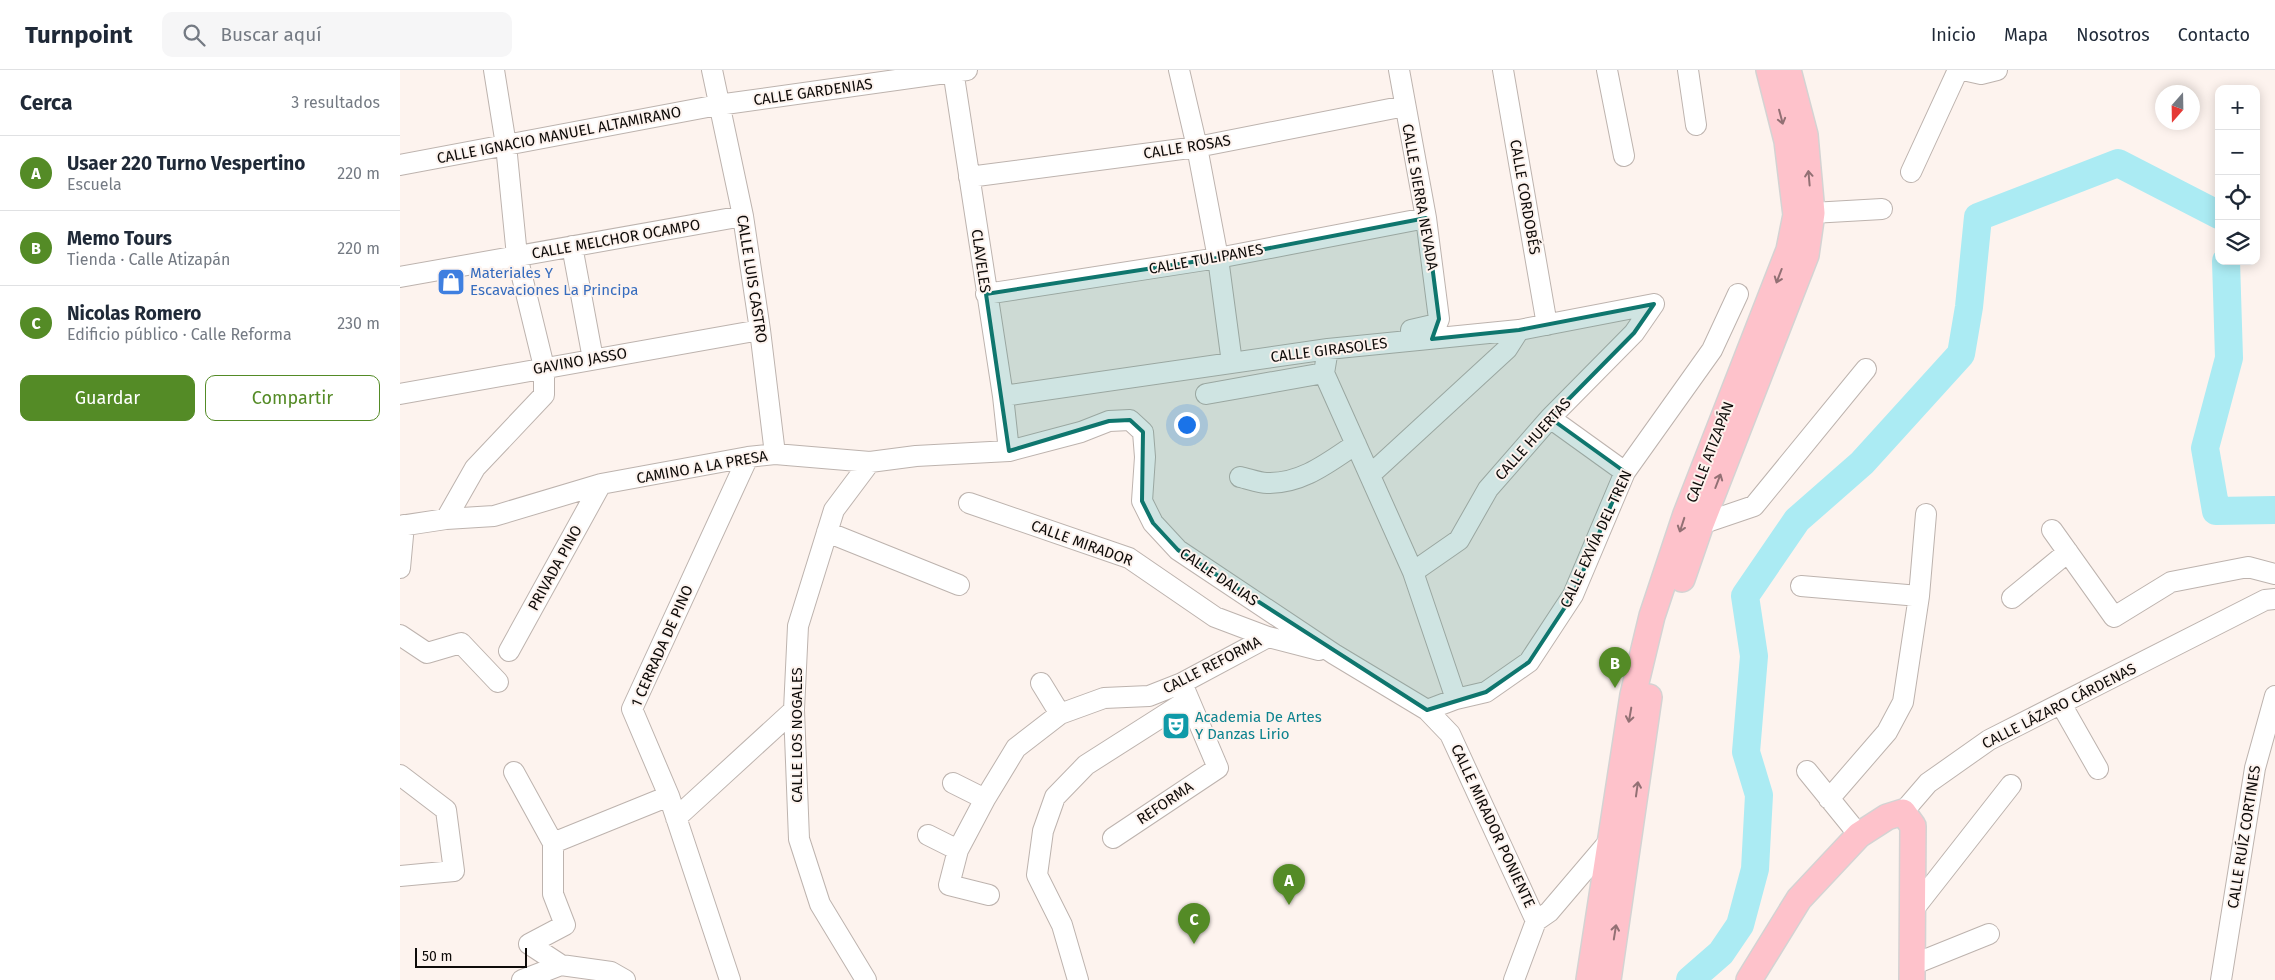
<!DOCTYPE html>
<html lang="es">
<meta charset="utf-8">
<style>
:root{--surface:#fff;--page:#f6f6f7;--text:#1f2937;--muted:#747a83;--line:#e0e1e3;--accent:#548b26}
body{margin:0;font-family:"Fira Sans",sans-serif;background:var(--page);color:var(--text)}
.controls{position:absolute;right:15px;top:15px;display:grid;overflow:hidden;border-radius:10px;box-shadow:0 2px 12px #0003}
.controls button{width:45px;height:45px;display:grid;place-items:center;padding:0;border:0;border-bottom:1px solid var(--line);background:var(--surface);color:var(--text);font:25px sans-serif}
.compass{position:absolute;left:1755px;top:15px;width:45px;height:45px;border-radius:50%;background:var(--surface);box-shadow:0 2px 12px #0003;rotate:200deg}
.scale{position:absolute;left:15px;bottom:12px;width:112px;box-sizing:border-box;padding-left:5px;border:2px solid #0e0b09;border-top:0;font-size:14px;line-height:18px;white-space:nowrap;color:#0e0b09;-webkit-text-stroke:4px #fdf3ee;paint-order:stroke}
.you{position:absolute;left:786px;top:354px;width:18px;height:18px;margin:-12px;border:4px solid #fff;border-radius:50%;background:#1a73e8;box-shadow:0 0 0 8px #1a73e833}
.badge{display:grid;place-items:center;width:32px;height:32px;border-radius:50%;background:var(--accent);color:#fff;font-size:16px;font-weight:700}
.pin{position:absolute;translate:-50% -41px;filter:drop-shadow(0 1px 2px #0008)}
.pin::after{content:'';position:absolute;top:26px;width:18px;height:15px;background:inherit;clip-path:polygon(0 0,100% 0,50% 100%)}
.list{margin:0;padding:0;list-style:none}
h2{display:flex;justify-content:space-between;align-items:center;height:65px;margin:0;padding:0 20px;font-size:21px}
h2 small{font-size:16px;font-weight:400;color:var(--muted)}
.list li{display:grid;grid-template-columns:32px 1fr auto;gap:15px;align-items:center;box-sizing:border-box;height:75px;padding:0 20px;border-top:1px solid var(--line)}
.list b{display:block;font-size:19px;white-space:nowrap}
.list p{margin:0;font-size:16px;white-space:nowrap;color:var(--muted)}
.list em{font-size:16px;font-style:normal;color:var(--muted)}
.actions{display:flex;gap:10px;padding:15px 20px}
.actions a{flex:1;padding:11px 0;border:1px solid var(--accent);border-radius:10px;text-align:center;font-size:18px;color:var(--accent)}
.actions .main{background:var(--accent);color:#fff}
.icon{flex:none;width:28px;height:28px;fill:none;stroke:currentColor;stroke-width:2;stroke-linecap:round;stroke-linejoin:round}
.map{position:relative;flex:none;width:1875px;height:910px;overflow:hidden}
header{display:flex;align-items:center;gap:30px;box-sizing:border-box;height:70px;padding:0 25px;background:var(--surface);border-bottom:1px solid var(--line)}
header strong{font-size:24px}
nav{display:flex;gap:28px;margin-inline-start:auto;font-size:18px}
.search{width:350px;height:45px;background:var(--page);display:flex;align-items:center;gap:12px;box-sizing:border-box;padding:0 18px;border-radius:10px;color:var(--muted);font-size:19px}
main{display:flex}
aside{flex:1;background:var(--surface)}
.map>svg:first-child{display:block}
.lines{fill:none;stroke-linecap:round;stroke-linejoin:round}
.river{stroke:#abebf3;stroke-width:28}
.minor-casing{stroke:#bdb3ae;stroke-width:22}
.major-casing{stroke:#d4d3d3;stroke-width:28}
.minor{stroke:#fff;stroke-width:20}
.major{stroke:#fec2cb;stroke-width:25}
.oneway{stroke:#927074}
.marked{fill:#0f766e;fill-opacity:0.2;stroke:#0f766e;stroke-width:4;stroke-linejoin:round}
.labels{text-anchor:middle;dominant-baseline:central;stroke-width:4;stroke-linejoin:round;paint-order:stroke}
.street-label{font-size:15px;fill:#0e0b09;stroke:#fdf3ee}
.shop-label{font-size:15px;fill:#366cbe;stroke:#fdf3ee;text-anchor:start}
.culture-label{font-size:15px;fill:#0d838f;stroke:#fdf3ee;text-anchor:start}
</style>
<header>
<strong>Turnpoint</strong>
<div class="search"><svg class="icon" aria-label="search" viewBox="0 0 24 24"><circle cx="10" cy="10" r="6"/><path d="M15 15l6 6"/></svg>Buscar aquí</div>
<nav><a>Inicio</a><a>Mapa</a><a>Nosotros</a><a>Contacto</a></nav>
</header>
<main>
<aside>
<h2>Cerca<small>3 resultados</small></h2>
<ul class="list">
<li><span class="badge">A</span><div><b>Usaer 220 Turno Vespertino</b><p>Escuela</p></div><em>220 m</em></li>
<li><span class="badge">B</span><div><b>Memo Tours</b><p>Tienda · Calle Atizapán</p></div><em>220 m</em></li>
<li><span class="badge">C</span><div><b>Nicolas Romero</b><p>Edificio público · Calle Reforma</p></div><em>230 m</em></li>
</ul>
<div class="actions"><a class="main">Guardar</a><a>Compartir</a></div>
</aside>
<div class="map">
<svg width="1875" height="910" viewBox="0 0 1875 910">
<rect width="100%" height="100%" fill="#fdf3ee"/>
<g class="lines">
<!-- river -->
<path class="river" d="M1826,191L1829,288L1805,378L1816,441L1875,440
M1290,910L1321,883L1340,855L1355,799L1359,725L1346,682L1354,586L1345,526L1397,450L1462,393L1561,284L1569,237L1578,147L1718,93L1819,145"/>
<defs>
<path id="minor" d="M312,0L343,146L360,260L375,384
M553,0L603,326L609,381
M779,0L797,77L818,188L832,293
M999,0L1026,148L1039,249L1037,254L1011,260
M1103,0L1147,255
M1207,0L1224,86
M1288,0L1296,55
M1563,0L1581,4L1597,0
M0,95L318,35L567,0
M1511,102L1558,0
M569,107L797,77L1005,36
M1412,143L1482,139
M172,176L193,289
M0,207L343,146
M586,224L818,188L1026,148
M928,279L924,303L1013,502L1056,629
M0,324L360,260
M806,324L924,303
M603,326L928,279L1119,260L1254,234
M1150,348L1225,402
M970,405L1107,279L1119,260
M840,407C849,409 859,413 867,413C902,414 929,392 956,374
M569,433L729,488L815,547L868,567L919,580
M46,449L75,398L144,325V297L117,186L106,75L94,0
M1301,454L1354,436L1466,299
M0,456L46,449L94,446L201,414L348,387L375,384L470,392L516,386L609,381L681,362L709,351L730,350L743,362L745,387L742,431L753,453L778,480L934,584L1027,640L1050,664L1136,851
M1652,460L1714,547L1771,512L1848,497L1875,504
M427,462L559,515
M0,498L4,455
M1013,502L1059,470L1088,419L1150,348L1234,263L1254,234
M1401,516L1519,526
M1612,528L1668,482
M0,565L27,583L61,573L98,612
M109,581L201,414
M641,613L660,644
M1661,634L1698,699
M1027,640L1056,629L1086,622L1129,592L1173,525L1225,402L1312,280L1338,224
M1407,701L1459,765
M114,702L153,773V824L165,855L129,874L161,895L211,902L225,910
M0,705L46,740L54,801L0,806
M553,713L585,729
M1429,729L1487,662L1503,632L1519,526L1526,444
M1503,742L1528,713L1589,670L1865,530L1875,529
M276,748L394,640
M528,765L558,780
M713,768L818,698L784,618
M153,773L269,726
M589,825L549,815L558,780L585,729L616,678L660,644L704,628L749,626L782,613L868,567
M1513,840L1611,715
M1136,851L1149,842L1212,768
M1512,895L1589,864
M122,910L161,895
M330,910L269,726L232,639L348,387
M466,910L420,834L399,769L394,640L398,556L434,440L470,392
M678,910L662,855L637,805L643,761L655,727L686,695L788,630
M1114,910L1136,851
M1821,910L1855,698L1875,626"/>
<path id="major" d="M1282,509L1301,454L1406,185L1412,143L1405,65L1388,0
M1189,910L1233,625L1252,546L1286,444L1389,180L1396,145L1387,71L1369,0
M1208,910L1249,627
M1349,910L1399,829L1459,765L1487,747L1503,742L1513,756L1512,910"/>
</defs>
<!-- minor casing -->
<use href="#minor" class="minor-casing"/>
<!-- major casing -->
<use href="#major" class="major-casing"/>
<!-- minor -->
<use href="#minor" class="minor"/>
<!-- major -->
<use href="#major" class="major"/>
</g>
<!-- one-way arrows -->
<defs><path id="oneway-shaft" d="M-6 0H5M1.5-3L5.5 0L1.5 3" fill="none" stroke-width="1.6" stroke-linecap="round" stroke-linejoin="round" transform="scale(1.25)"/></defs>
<g class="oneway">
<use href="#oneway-shaft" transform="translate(1381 47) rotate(75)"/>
<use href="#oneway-shaft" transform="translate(1409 108) rotate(-95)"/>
<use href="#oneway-shaft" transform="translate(1379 206) rotate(111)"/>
<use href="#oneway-shaft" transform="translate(1318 411) rotate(-69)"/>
<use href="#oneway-shaft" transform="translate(1282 455) rotate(108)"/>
<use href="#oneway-shaft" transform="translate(1230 645) rotate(100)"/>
<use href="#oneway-shaft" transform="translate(1237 719) rotate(-82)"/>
<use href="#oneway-shaft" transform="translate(1215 862) rotate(-81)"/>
</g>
<!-- marked area -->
<path class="marked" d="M1026,148L1039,249L1032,269L1119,260L1254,234L1234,263L1150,348L1225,402L1173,525L1129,592L1086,622L1027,640L778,480L753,453L742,431L743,362L730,350L709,351L609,381L586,224L818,188Z"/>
<!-- icons -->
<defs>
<symbol id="shop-square" viewBox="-11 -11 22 22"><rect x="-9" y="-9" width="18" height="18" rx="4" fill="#3f7fe0" stroke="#fdf3ee"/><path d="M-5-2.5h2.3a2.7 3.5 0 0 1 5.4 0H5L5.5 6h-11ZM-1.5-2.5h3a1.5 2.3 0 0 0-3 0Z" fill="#fff"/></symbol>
<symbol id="theatre-square" viewBox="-11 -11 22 22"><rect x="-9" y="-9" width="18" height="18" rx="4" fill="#0f9aa8" stroke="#fdf3ee"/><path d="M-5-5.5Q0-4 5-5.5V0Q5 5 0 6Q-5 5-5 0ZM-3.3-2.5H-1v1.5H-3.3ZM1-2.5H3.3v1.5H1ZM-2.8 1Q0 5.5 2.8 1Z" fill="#fff"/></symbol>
</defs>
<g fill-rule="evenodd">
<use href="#shop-square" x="35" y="196" width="32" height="32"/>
<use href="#theatre-square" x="760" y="640" width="32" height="32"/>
</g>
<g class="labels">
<!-- street labels -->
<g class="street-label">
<text transform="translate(413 22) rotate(-8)">CALLE GARDENIAS</text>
<text transform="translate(159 65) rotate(-11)">CALLE IGNACIO MANUEL ALTAMIRANO</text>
<text transform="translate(787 77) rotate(-9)">CALLE ROSAS</text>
<text transform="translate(1020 127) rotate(80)">CALLE SIERRA NEVADA</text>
<text transform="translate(1125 127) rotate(80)">CALLE CORDOBÉS</text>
<text transform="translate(216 169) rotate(-10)">CALLE MELCHOR OCAMPO</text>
<text transform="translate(806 189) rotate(-10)">CALLE TULIPANES</text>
<text transform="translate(581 191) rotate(82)">CLAVELES</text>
<text transform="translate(352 209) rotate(81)">CALLE LUIS CASTRO</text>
<text transform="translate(929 280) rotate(-7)">CALLE GIRASOLES</text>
<text transform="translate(180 291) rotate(-10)">GAVINO JASSO</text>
<text transform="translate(1133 369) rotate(-48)">CALLE HUERTAS</text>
<text transform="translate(1310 382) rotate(-69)">CALLE ATIZAPÁN</text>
<text transform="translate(302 397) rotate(-10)">CAMINO A LA PRESA</text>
<text transform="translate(1196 469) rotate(-65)">CALLE EXVÍA DEL TREN</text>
<text transform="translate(682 473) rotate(20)">CALLE MIRADOR</text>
<text transform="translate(155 498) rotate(-61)">PRIVADA PINO</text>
<text transform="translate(819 507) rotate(34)">CALLE DALIAS</text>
<text transform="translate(262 576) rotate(-66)">1 CERRADA DE PINO</text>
<text transform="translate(812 595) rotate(-27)">CALLE REFORMA</text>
<text transform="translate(1659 636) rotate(-27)">CALLE LÁZARO CÁRDENAS</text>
<text transform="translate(397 665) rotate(-90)">CALLE LOS NOGALES</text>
<text transform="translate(765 733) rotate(-34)">REFORMA</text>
<text transform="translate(1093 756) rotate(65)">CALLE MIRADOR PONIENTE</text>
<text transform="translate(1844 767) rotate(-81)">CALLE RUÍZ CORTINES</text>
</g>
<!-- shop labels -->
<g class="shop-label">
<text x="70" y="203">Materiales Y<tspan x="70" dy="17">Escavaciones La Principa</tspan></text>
</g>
<!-- culture labels -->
<g class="culture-label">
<text x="795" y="647">Academia De Artes<tspan x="795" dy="17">Y Danzas Lirio</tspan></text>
</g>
</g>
</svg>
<div class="controls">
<button>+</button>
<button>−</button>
<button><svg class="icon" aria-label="locate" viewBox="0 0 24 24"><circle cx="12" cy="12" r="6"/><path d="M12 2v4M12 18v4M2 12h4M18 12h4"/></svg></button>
<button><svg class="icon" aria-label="layers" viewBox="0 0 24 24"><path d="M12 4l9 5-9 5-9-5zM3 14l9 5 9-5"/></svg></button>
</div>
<svg class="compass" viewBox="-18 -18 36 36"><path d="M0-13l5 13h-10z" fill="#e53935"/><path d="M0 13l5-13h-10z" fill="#747a83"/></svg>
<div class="scale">50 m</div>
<div class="you"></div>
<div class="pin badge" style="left:889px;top:835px">A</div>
<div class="pin badge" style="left:1215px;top:618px">B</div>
<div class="pin badge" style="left:794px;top:874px">C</div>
</div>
</main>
